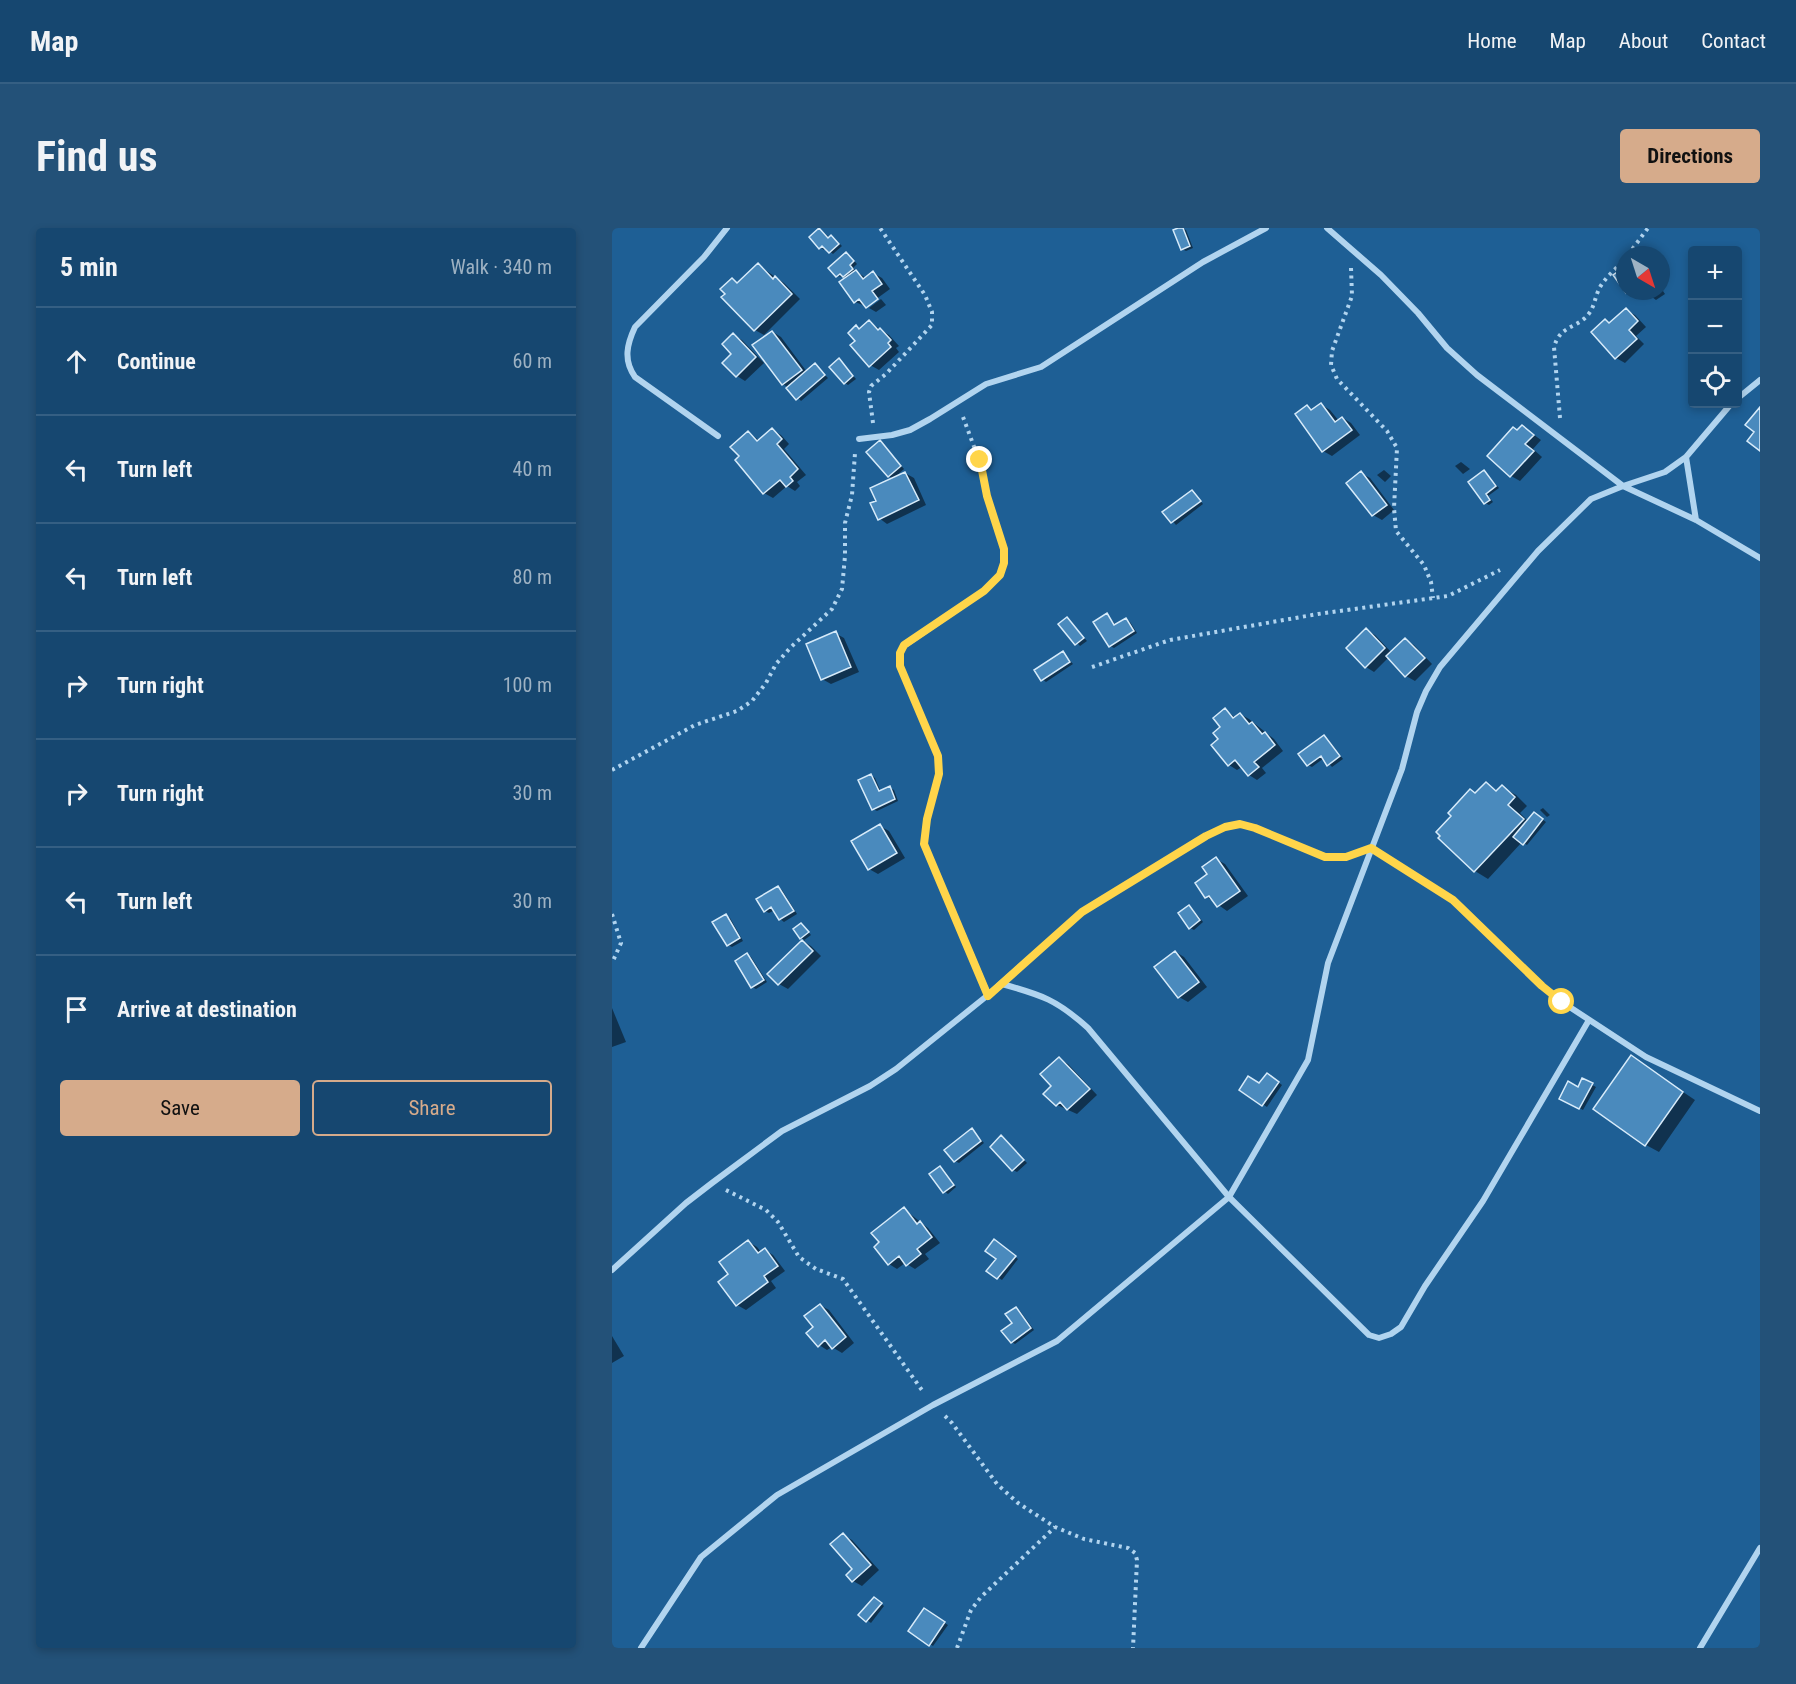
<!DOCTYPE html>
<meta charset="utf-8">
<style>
:root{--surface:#164770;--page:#235178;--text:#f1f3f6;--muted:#9eb2c3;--line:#355f83;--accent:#d6ab8b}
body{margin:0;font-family:"Roboto Condensed",sans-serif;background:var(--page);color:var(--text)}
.controls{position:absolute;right:18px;top:18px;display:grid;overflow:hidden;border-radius:6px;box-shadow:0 3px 9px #0003}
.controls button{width:54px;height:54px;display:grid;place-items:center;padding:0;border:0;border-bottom:2px solid var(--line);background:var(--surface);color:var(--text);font:30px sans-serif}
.compass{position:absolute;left:1004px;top:18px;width:54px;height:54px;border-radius:50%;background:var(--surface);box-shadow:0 3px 9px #0003;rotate:141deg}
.stop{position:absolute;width:18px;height:18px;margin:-14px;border:4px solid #ffd54a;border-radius:50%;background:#fff}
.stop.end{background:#ffd54a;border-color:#fff;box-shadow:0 2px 6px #0008}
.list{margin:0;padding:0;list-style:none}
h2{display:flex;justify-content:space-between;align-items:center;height:78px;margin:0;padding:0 24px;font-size:26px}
h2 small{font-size:20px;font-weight:400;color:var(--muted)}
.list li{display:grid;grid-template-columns:39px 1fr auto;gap:18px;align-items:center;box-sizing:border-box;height:108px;padding:0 24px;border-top:2px solid var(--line)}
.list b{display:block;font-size:22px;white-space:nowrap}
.list em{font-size:20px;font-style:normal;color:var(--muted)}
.actions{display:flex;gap:12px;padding:18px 24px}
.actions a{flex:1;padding:14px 0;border:2px solid var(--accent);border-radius:6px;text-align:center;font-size:21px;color:var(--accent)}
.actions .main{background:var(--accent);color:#111}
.icon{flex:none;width:33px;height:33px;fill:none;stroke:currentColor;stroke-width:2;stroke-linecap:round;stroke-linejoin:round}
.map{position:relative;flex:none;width:1148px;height:1420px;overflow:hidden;border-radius:6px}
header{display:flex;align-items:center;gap:36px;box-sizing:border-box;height:84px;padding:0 30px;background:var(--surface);border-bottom:2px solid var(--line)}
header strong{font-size:28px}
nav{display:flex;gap:33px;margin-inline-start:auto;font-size:21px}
.intro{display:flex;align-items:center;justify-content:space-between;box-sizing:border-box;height:144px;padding:0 36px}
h1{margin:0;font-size:42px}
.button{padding:15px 27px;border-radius:6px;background:var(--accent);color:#111;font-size:21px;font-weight:700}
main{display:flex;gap:36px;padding:0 36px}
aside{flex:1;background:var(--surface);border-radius:6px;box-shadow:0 3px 9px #0003}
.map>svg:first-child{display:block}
.shadow{fill:#0007}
.building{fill:#4a8abd;stroke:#d7ebfa;stroke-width:1.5}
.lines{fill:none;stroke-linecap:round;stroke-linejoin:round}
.path{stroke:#b1d4ef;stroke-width:4;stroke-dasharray:3 4.5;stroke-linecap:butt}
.street{stroke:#b1d4ef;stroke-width:6}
.route{stroke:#ffd54a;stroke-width:8}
</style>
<header>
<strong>Map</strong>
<nav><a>Home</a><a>Map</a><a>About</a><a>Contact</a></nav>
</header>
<div class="intro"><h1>Find us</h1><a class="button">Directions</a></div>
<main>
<aside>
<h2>5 min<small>Walk · 340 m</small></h2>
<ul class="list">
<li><svg class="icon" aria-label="ahead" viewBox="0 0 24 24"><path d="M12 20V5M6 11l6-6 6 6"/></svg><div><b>Continue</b></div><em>60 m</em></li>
<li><svg class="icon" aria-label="left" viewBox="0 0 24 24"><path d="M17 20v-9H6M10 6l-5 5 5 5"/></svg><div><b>Turn left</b></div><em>40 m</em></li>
<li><svg class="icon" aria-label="left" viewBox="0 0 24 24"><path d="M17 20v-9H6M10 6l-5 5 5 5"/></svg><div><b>Turn left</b></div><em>80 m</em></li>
<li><svg class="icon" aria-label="right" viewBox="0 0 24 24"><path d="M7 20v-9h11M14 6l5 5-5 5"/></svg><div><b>Turn right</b></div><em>100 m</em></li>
<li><svg class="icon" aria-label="right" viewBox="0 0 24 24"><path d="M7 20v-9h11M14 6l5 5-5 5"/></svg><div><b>Turn right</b></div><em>30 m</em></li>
<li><svg class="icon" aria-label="left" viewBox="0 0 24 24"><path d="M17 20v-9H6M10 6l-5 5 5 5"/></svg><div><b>Turn left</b></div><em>30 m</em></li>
<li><svg class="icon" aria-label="arrive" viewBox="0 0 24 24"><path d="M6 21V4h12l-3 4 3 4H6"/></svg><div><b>Arrive at destination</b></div></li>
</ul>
<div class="actions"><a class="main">Save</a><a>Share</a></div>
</aside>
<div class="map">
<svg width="1148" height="1420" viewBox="0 0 1148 1420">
<rect width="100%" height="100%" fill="#1e5f95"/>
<!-- shadow -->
<path class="shadow" d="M570,0L574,2L581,20L574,23L570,21Z
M208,1L218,10L220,9L223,11L230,18L221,26L214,20L212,22L208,19Z
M235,25L245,36L241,40L244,43L254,50L261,45L270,50L278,61L256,77V79L243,74L235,50L225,48Z
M1049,36L1056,46L1049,51Z
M146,37L172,55L188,71L152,107L143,102L120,52L127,56Z
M1049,60L1053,66L1044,72L1032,63H1049Z
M1014,63H1032L1024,69Z
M269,71L274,77L264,84L257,80Z
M1014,82L1023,87L1034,99L1024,108L1032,116L1013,135L1004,130L994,93L998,95Z
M257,94L277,107L287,118L284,120L287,124L267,142L258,137L245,113L244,99L249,101Z
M161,104L169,109L195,144L203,137L216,150L189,173L177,160L171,156Z
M121,107L130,112L152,135L133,153L125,148Z
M227,132L244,151L236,157L233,155Z
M710,177L718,182L727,193L731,190L739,195L748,207L720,228L711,223L695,179L701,182Z
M910,198L929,212L921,221L930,229L908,253L899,248L877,228Z
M161,202L169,207L177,216L172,221L194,247L185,254L188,258L183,263L175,258L161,270L152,265L125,232L129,229L137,205L148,213Z
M268,214L292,241L281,251L277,248Z
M849,234L858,241L851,246L843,238Z
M772,242L779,248L773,254L765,247Z
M872,244L887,260L876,268L881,274L877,277L873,275Z
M293,245L302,250L314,277L275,296L267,290Z
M749,245L758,250L782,282L770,292L761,287Z
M580,263L591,276L564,297L553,284Z
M495,387L504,397L514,391L518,394L525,405L502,420L498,418Z
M455,391L475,413L468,418L448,397Z
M754,402L763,407L780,425L794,412L802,417L820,436L803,453L794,448L777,429L762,444L754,439Z
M223,405L232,410L247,444L219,456L210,451Z
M451,425L461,436L434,454L430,451Z
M613,482L624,490L628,486L637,491L662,511L671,523L650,540L654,545L645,552L637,547L630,539L625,542L617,537L608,511Z
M712,509L716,511L731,531L720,539L712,530L700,539L696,537Z
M259,547L263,550L269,564L278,560L282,562L286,573L265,583L261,581Z
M874,556L886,563L890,559L904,567L915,578L908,585L916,593L926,588L934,594L915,617L910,614L876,651L863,643L864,566Z
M931,580L938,587L935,589L928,582Z
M268,598L277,603L293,630L266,646L257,641Z
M604,631L613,636L636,668L615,683L595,669L597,646Z
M166,660L170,662L185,686L172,694L168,691L163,682L157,685L153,683Z
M578,678L591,694L582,702L578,700Z
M114,688L118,690L131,713L120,719L116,717L103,694Z
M189,696L199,707L191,713L199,718L209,728L176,761L167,756L157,746L193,712L189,710Z
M564,724L572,729L595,759L576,774L567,769L544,739Z
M135,727L139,729L155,754L144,761L140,759Z
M0,780L14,814L0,819Z
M1019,829L1083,872L1047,924L1034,917Z
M447,831L456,836L485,867L465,886L445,877L441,858Z
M659,849L670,857L655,879L629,862L648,857Z
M971,852L984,859L971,882L949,870L966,861Z
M360,902L372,915L347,935L343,933Z
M390,909L415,935L405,944L401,942Z
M328,940L332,942L344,959L336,966L332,963Z
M292,981L316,1000L328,1015L313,1026L317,1031L303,1041L293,1035L285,1041L277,1036Z
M137,1014L145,1019L149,1024L153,1022L161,1027L173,1043L159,1053L164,1060L134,1082L125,1077L118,1047Z
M386,1016L406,1031L390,1052L376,1043L386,1031Z
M208,1077L217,1082L242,1115L230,1125L220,1119L215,1122L207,1117L203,1100Z
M404,1080L408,1083L422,1102L403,1116L400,1114Z
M0,1108L12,1128L0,1135Z
M231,1307L240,1312L267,1342L250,1358L241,1353L242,1341Z
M266,1373L272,1378L259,1395L248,1387Z
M313,1382L336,1397L321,1418L298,1403Z"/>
<!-- building -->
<path class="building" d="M207,0L216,10L219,7L227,16L217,25L210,18L207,21L197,9Z
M566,0H571L578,18L569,22L561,2Z
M234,24L242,33L238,37L241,41L231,49L228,46L224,49L216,40Z
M146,35L161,51L163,48L180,66L142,103L109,69L113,66L108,61L120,50L125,55Z
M1013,39V63H1016L1014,65L1001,47Z
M244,42L251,51L261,43L270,56L260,63L266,71L254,80L247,71L242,75L227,54Z
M1014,80L1026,93L1017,102L1025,111L1003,131L979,104L993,91L997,95Z
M257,92L266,102L268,100L279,112L276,115L279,119L257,139L238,117L243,113L236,105L244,97L247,101Z
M160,103L190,142L170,157L140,117Z
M121,105L144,129L124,149L110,135L119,126L110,116Z
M227,130L241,148L232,156L217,139Z
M203,135L213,147L184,172L174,160Z
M709,175L723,194L730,189L740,202L710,224L683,186L695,177L699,182Z
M1148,179V223L1135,213L1142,204L1133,197Z
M910,197L922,207L913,216L922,223L898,249L875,228L901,199L905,202Z
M160,200L170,211L165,216L186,241L178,249L181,253L174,259L168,252L151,266L123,232L127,228L118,219L136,203L145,213Z
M268,212L289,238L276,249L254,224Z
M872,242L884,258L874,266L878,272L872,276L856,254Z
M749,243L775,277L760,288L734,255Z
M293,244L307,272L266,292L258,275L264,273L258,260Z
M580,262L589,273L559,295L550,284Z
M495,385L502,397L514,390L522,403L497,419L481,394Z
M455,389L472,410L463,417L446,396Z
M754,400L773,420L753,440L734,420Z
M224,403L239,439L209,452L194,416Z
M793,410L813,430L793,449L774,428Z
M451,423L458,434L429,453L422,442Z
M613,480L621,490L628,485L637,496L640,494L650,506L653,504L663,517L642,534L647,539L636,548L623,532L616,538L599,517L606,511L601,505L608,499L601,490Z
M712,507L728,528L715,538L709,528L695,538L686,526Z
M259,546L267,563L278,558L283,571L260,582L246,552Z
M874,554L884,563L890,557L903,569L896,577L912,591L862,644L826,610L828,608L824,604L839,588L836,585L858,561L863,565Z
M922,584L931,591L911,617L901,609Z
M268,596L285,625L256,642L239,613Z
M604,629L628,663L605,679L597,668L593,670L583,655L595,646L590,639Z
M166,658L182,683L167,692L159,679L152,684L144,671Z
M577,677L588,692L577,701L566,685Z
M114,686L128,710L115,718L100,694Z
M189,695L197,704L188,711L181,701Z
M190,712L201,723L166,757L155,746Z
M563,723L587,754L566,770L542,739Z
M135,725L152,752L139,760L123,733Z
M1019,827L1071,864L1033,918L981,881Z
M447,829L478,861L455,882L448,874L444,878L431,866L439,858L428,846Z
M655,845L667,854L650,878L627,862L636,848L647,855Z
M970,850L981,855L967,881L947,871L956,853L966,859Z
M360,900L369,913L342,934L332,922Z
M389,907L412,932L400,943L378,919Z
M328,938L342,957L331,965L317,946Z
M292,979L305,996L308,993L320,1009L305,1021L309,1026L294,1038L287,1028L276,1037L262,1019L267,1014L259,1005Z
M382,1011L404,1028L385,1051L374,1043L384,1031L373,1023Z
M136,1012L146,1025L153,1020L166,1038L152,1048L156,1054L124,1078L106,1054L116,1046L107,1034Z
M208,1076L234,1109L220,1121L213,1112L206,1119L194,1105L201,1099L192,1088Z
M404,1079L419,1100L399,1115L389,1103L400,1095L393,1086Z
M231,1305L259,1337L240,1354L234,1347L240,1341L218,1316Z
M262,1369L270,1375L254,1394L246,1387Z
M312,1380L333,1394L317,1418L296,1403Z"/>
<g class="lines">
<!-- path -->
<path class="path" d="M1016,27L1036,0
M739,40L740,68L720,123L719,137L725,151L775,203L785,220L782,280L784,303L812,337L819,354L821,370
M351,189L367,232L375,268L392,321V335L388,347L383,352
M948,190L942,119C948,99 960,101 973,90C984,80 982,67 990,56C996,47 1006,39 1013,31
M261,195L257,164L259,158L274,146L320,97V84L313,67L268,0
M480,439L558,412L706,386L836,368L888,342
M0,542L83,497L125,483L140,473L154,455L164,436L178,420L220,381L230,361L233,328V295L240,267L243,225
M0,686L9,715L0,735
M114,962L154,982L166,994L187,1029L204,1041L231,1051L312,1165
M333,1188L340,1195L385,1256L406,1275L443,1299L472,1311L516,1320L523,1325L525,1332L521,1420
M345,1420L359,1382L369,1369L443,1299"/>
<!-- street -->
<path class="street" d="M715,0L769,47L806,85L835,120L865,147L1011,258L1053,244L1074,229L1119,176
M1126,170L1148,152
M106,208L23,149C11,132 15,116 23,99L92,29L115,0
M247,211L280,207L298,202L318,191L374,156L429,139L591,34L654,0
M1074,229L1084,292
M372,363L293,417L288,425V438L326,528L327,545L315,591L312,616L376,767
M390,756C430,767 445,772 476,800L617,969L757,1107L767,1110L779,1106L789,1099L813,1058L871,973L977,792
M0,1042L74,975L100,955L170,903L258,858L284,841L376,767L470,684L594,608L613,599L628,596L643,600L713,629H734L759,620L841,672L930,758L950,774L1034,829L1148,883
M29,1420L89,1329L165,1267L321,1177L445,1113L617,969L696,832L716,735L790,541L805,484L814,463L828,439L926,323L979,271L1011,258L1084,292L1148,330
M1088,1420L1148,1320"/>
</g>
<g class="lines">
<!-- route -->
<path class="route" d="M368,232L375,268L392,321V335L388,347L372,363L292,417L288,425V438L326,528L327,546L315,591L312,616L376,768L470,684L594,608L613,599L628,596L643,600L713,629H734L759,620L841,672L930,758L950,774"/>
</g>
</svg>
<div class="controls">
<button>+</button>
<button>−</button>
<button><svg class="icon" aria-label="locate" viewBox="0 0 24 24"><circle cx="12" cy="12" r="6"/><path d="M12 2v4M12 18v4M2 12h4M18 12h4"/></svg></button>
</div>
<svg class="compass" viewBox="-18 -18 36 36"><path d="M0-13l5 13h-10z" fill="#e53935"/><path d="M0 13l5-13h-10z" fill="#9eb2c3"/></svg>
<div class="stop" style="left:950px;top:774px"></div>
<div class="stop end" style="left:368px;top:232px"></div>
</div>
</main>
